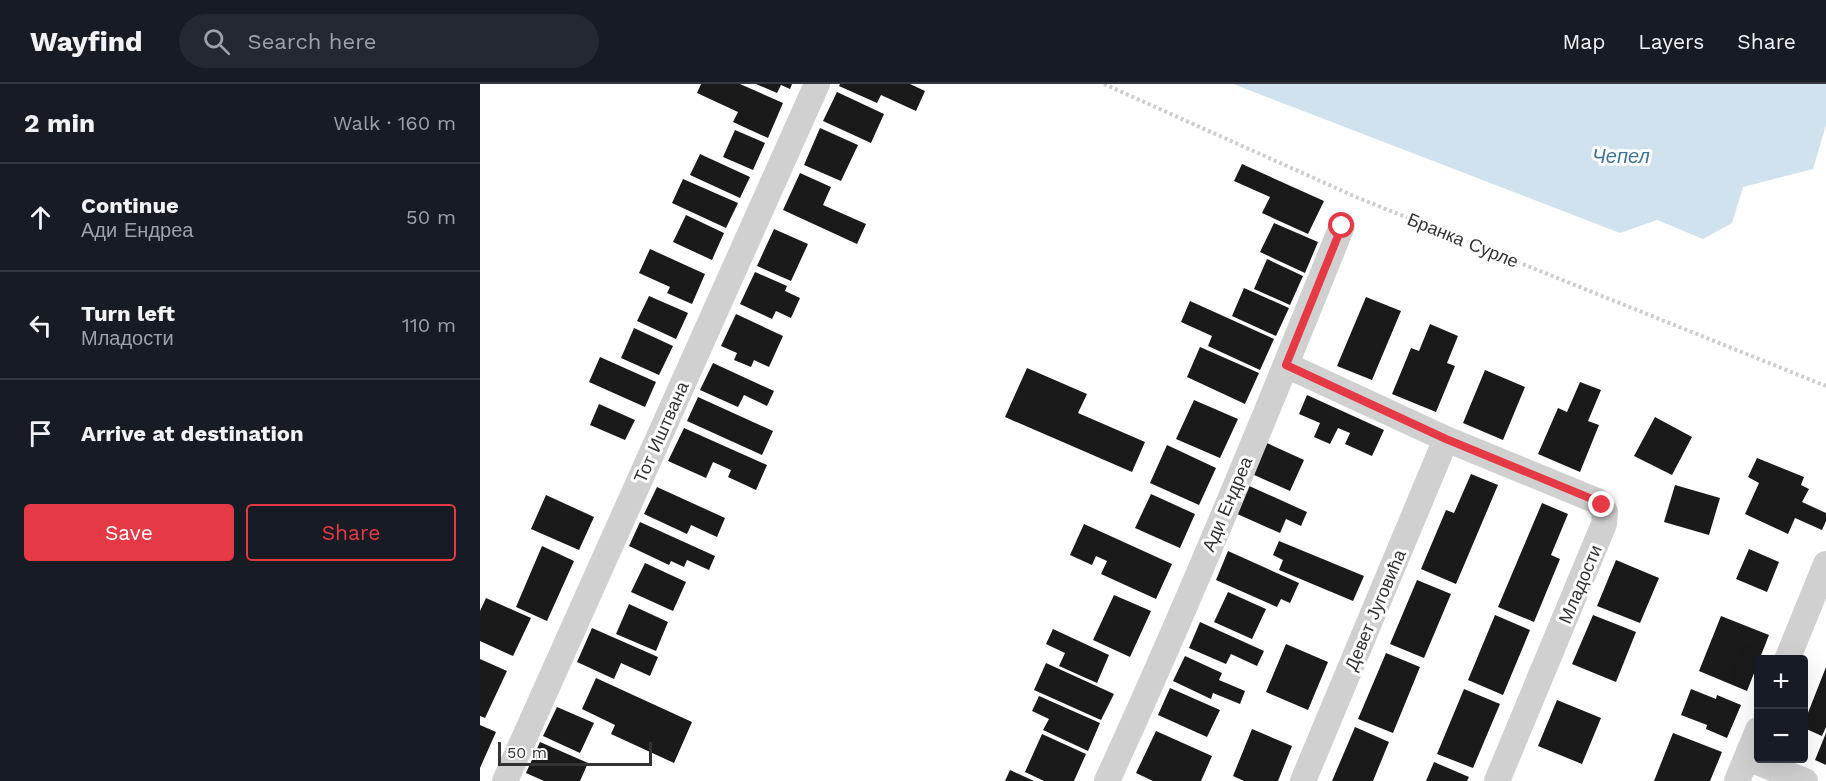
<!DOCTYPE html>
<meta charset="utf-8">
<style>
:root{--surface:#171b24;--page:#242831;--text:#f1f3f6;--muted:#9ea1a6;--line:#363941;--accent:#e63946}
body{margin:0;font-family:"Work Sans",sans-serif;background:var(--page);color:var(--text)}
.controls{position:absolute;right:18px;bottom:18px;display:grid;overflow:hidden;border-radius:6px;box-shadow:0 6px 24px #0002}
.controls button{width:54px;height:54px;display:grid;place-items:center;padding:0;border:0;border-bottom:2px solid var(--line);background:var(--surface);color:var(--text);font:30px sans-serif}
.scale{position:absolute;left:18px;bottom:15px;width:154px;box-sizing:border-box;padding-left:6px;border:3px solid #333;border-top:0;font-size:16px;line-height:21px;white-space:nowrap;color:#333;-webkit-text-stroke:4px #fff;paint-order:stroke}
.stop{position:absolute;width:18px;height:18px;margin:-14px;border:4px solid #e63946;border-radius:50%;background:#fff}
.stop.end{background:#e63946;border-color:#fff;box-shadow:0 2px 6px #0008}
.list{margin:0;padding:0;list-style:none}
h2{display:flex;justify-content:space-between;align-items:center;height:78px;margin:0;padding:0 24px;font-size:26px}
h2 small{font-size:20px;font-weight:400;color:var(--muted)}
.list li{display:grid;grid-template-columns:39px 1fr auto;gap:18px;align-items:center;box-sizing:border-box;height:108px;padding:0 24px;border-top:2px solid var(--line)}
.list b{display:block;font-size:22px;white-space:nowrap}
.list p{margin:0;font-size:20px;white-space:nowrap;color:var(--muted)}
.list em{font-size:20px;font-style:normal;color:var(--muted)}
.actions{display:flex;gap:12px;padding:18px 24px}
.actions a{flex:1;padding:14px 0;border:2px solid var(--accent);border-radius:6px;text-align:center;font-size:21px;color:var(--accent)}
.actions .main{background:var(--accent);color:#fff}
.icon{flex:none;width:33px;height:33px;fill:none;stroke:currentColor;stroke-width:2;stroke-linecap:round;stroke-linejoin:round}
.map{position:relative;flex:none;width:1346px;height:697px;overflow:hidden}
header{display:flex;align-items:center;gap:36px;box-sizing:border-box;height:84px;padding:0 30px;background:var(--surface);border-bottom:2px solid var(--line)}
header strong{font-size:28px}
nav{display:flex;gap:33px;margin-inline-start:auto;font-size:21px}
.search{width:420px;height:54px;background:var(--page);display:flex;align-items:center;gap:15px;box-sizing:border-box;padding:0 21px;border-radius:33px;color:var(--muted);font-size:22px}
main{display:flex}
aside{flex:1;background:var(--surface)}
.map>svg:first-child{display:block}
.water{fill:#cfe2ee}
.building{fill:#1a1a1a}
.lines{fill:none;stroke-linecap:round;stroke-linejoin:round}
.path{stroke:#cdcdcd;stroke-width:4;stroke-dasharray:3 3;stroke-linecap:butt}
.minor{stroke:#d0d0d0;stroke-width:26}
.route{stroke:#e63946;stroke-width:8}
.labels{text-anchor:middle;dominant-baseline:central;stroke-width:6;stroke-linejoin:round;paint-order:stroke}
.street-label{font-size:18px;fill:#333;stroke:#fff}
.water-label{font-size:20px;font-style:italic;fill:#3f7597;stroke:#fff}
</style>
<header>
<strong>Wayfind</strong>
<div class="search"><svg class="icon" aria-label="search" viewBox="0 0 24 24"><circle cx="10" cy="10" r="6"/><path d="M15 15l6 6"/></svg>Search here</div>
<nav><a>Map</a><a>Layers</a><a>Share</a></nav>
</header>
<main>
<aside>
<h2>2 min<small>Walk · 160 m</small></h2>
<ul class="list">
<li><svg class="icon" aria-label="ahead" viewBox="0 0 24 24"><path d="M12 20V5M6 11l6-6 6 6"/></svg><div><b>Continue</b><p>Ади Ендреа</p></div><em>50 m</em></li>
<li><svg class="icon" aria-label="left" viewBox="0 0 24 24"><path d="M17 20v-9H6M10 6l-5 5 5 5"/></svg><div><b>Turn left</b><p>Младости</p></div><em>110 m</em></li>
<li><svg class="icon" aria-label="arrive" viewBox="0 0 24 24"><path d="M6 21V4h12l-3 4 3 4H6"/></svg><div><b>Arrive at destination</b></div></li>
</ul>
<div class="actions"><a class="main">Save</a><a>Share</a></div>
</aside>
<div class="map">
<svg width="1346" height="697" viewBox="0 0 1346 697">
<rect width="100%" height="100%" fill="#fff"/>
<!-- water -->
<path class="water" d="M753,0H1346V41L1333,85L1263,103L1252,139L1223,155L1177,136L1140,149Z"/>
<!-- building -->
<path class="building" d="M221,0H260L303,19L288,54L253,38L258,28L217,9Z
M276,0H312L310,5L301,1L297,9Z
M360,0H430L445,7L436,27L401,11L397,19L359,2Z
M357,8L404,30L391,59L343,37Z
M340,44L378,61L361,97L324,81Z
M255,46L285,59L273,86L243,73Z
M220,70L270,93L260,114L210,91Z
M762,80L844,117L828,150L782,129L790,113L754,97Z
M320,89L351,103L343,121L386,140L377,160L303,126Z
M203,95L258,119L246,144L192,119Z
M206,131L244,149L232,176L193,158Z
M794,139L838,158L825,189L780,168Z
M294,145L328,160L311,197L277,182Z
M170,165L225,190L212,220L187,209L190,203L159,189Z
M787,175L823,192L810,221L774,205Z
M275,188L307,202L305,207L320,214L311,234L296,227L292,235L260,220Z
M764,204L809,224L796,252L752,232Z
M169,212L208,229L196,255L157,237Z
M886,213L921,227L892,296L857,282Z
M710,217L794,255L780,286L728,262L732,252L701,238Z
M256,230L303,252L289,283L274,276L271,283L254,276L257,269L241,262Z
M950,240L978,252L967,279L975,282L956,328L912,310L931,264L939,267Z
M154,244L193,262L179,291L141,274Z
M720,263L779,289L765,320L707,293Z
M120,273L176,298L165,323L109,298Z
M233,279L294,307L287,322L264,311L258,323L220,306Z
M547,284L607,310L598,329L665,358L652,388L525,333Z
M1005,286L1045,303L1023,356L983,339Z
M1100,298L1121,306L1108,337L1119,341L1100,388L1058,370L1078,324L1087,328Z
M827,311L904,346L892,372L865,360L870,349L858,344L850,360L834,353L840,339L819,330Z
M218,313L293,347L282,371L207,337Z
M714,316L758,335L740,374L696,355Z
M119,320L155,336L145,356L110,341Z
M1175,333L1212,353L1192,391L1154,372Z
M204,344L287,381L276,406L248,393L251,386L233,378L226,394L188,377Z
M787,359L824,376L810,407L772,390Z
M687,361L736,384L719,421L670,399Z
M1277,374L1324,393L1321,401L1329,405L1322,418L1346,429V437L1342,446L1315,434L1308,450L1265,430L1279,399L1268,393Z
M991,390L1018,401L976,500L941,485L966,426L974,429Z
M767,401L827,428L821,442L806,435L800,449L755,429Z
M1195,401L1240,414L1229,451L1184,438Z
M177,403L245,434L237,453L211,441L207,450L164,430Z
M671,410L715,430L700,464L655,444Z
M66,411L114,433L99,466L51,445Z
M1062,419L1088,430L1071,471L1080,475L1054,538L1018,523Z
M160,438L235,472L229,486L207,476L204,483L191,477L189,481L149,462Z
M604,440L692,480L676,515L621,490L627,477L616,472L612,481L590,471Z
M799,457L884,492L873,517L799,486L803,476L793,471Z
M62,462L94,477L67,537L36,523Z
M1269,465L1299,478L1287,508L1256,495Z
M748,467L819,499L810,519L801,515L797,523L736,496Z
M1136,476L1179,494L1160,539L1117,522Z
M165,479L206,498L193,527L151,508Z
M937,496L971,510L944,574L910,560Z
M748,508L786,525L772,555L734,538Z
M634,511L671,527L650,573L613,556Z
M6,514L51,534L33,572L0,557V527Z
M149,520L188,538L176,567L136,550Z
M1015,531L1050,546L1023,611L988,596Z
M1113,531L1156,548L1136,598L1092,580Z
M1241,532L1289,551L1267,607L1219,587Z
M720,538L784,567L777,582L751,570L746,580L709,564Z
M112,544L178,573L170,592L141,579L134,595L97,578Z
M573,545L629,571L617,599L579,582L585,569L566,560Z
M806,560L848,578L828,626L786,608Z
M906,569L940,583L913,649L878,635Z
M705,572L742,589L739,596L765,607L760,620L733,609L731,615L693,597Z
M0,575L27,587L5,634L0,632Z
M566,579L634,610L621,636L554,606Z
M1346,583V643L1342,652L1324,644V639Z
M116,594L212,638L194,679L131,650L135,641L102,625Z
M690,604L740,626L727,653L678,631Z
M984,605L1020,620L993,684L957,670Z
M1211,605L1236,615L1237,611L1261,621L1247,654L1226,645L1227,641L1201,631Z
M559,612L620,639L608,667L563,646L569,635L552,627Z
M1077,616L1121,634L1102,680L1058,662Z
M77,623L114,639L100,669L63,652Z
M0,641L16,648L0,684Z
M875,643L909,658L893,697H852Z
M772,645L812,662L798,697H764L753,692Z
M676,647L732,672L721,697H673L656,689Z
M1193,649L1242,668L1230,697H1174Z
M1346,649V681L1335,676Z
M562,650L606,670L594,697H564L545,688Z
M60,658L108,679L100,697H64L46,689Z
M954,678L989,693L987,697H946Z
M530,686L554,697H525Z"/>
<g class="lines">
<!-- path -->
<path class="path" d="M624,0L876,113L1346,302"/>
<!-- minor -->
<path class="minor" d="M806,281L966,355L1117,417L1125,428L1124,440L1017,697
M1307,576L1346,480
M1267,674L1325,697
M25,697L337,0
M627,697C711,514 787,328 862,142
M823,697L966,355
M1257,697L1278,646"/>
</g>
<g class="lines">
<!-- route -->
<path class="route" d="M862,142L806,281L966,355L1117,417L1122,421"/>
</g>
<g class="labels">
<!-- street labels -->
<g class="street-label">
<text transform="translate(983 156) rotate(22)">Бранка Сурле</text>
<text transform="translate(181 348) rotate(-66)">Тот Иштвана</text>
<text transform="translate(747 420) rotate(-67)">Ади Ендреа</text>
<text transform="translate(1100 500) rotate(-67)">Младости</text>
<text transform="translate(895 526) rotate(-67)">Девет Југовића</text>
</g>
<!-- water labels -->
<g class="water-label">
<text x="1141" y="72">Чепел</text>
</g>
</g>
</svg>
<div class="controls">
<button>+</button>
<button>−</button>
</div>
<div class="scale">50 m</div>
<div class="stop" style="left:862px;top:142px"></div>
<div class="stop end" style="left:1122px;top:421px"></div>
</div>
</main>
